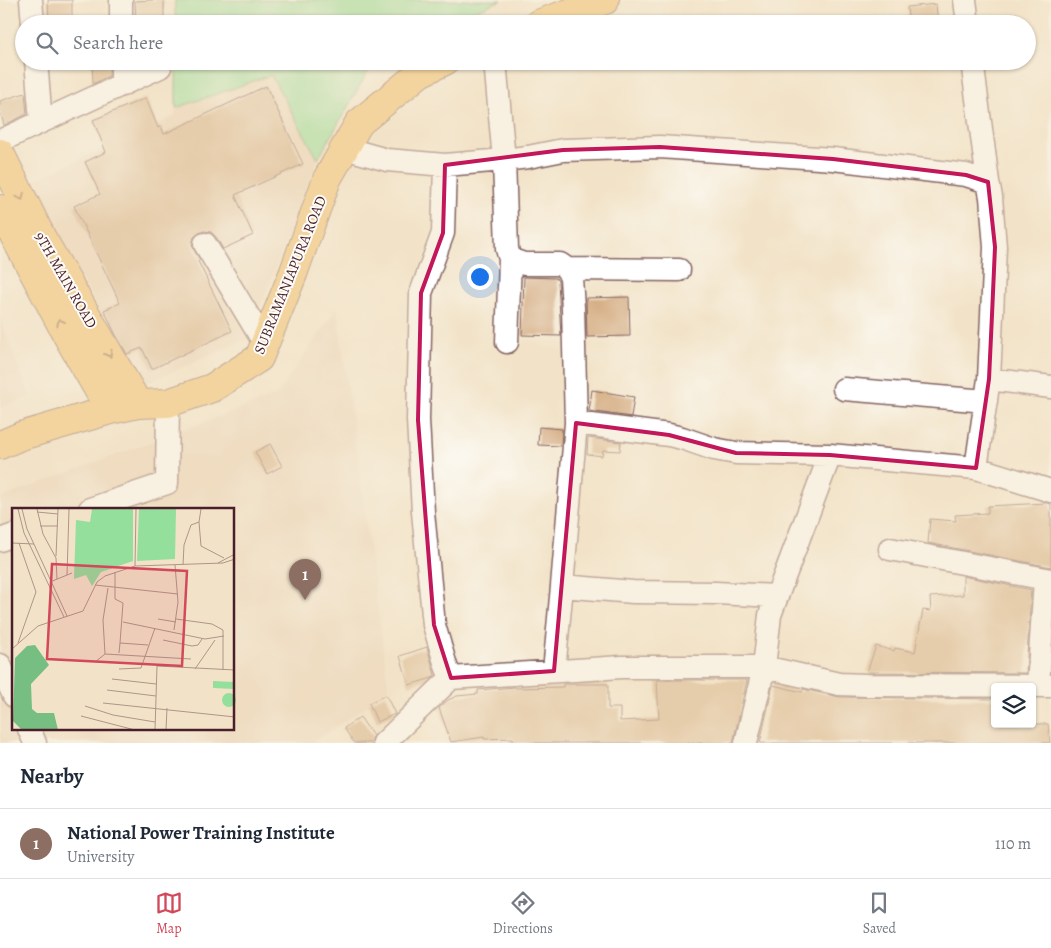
<!DOCTYPE html>
<style>
:root{--surface:#fff;--page:#f2f2f3;--text:#1f2937;--muted:#747a83;--line:#e0e1e3;--accent:#d1495b}
body{margin:0;font-family:Alegreya,serif;background:var(--page);color:var(--text)}
.controls{position:absolute;right:15px;bottom:15px;display:grid;overflow:hidden;border-radius:5px;box-shadow:0 1px 4px #0004}
.controls button{width:45px;height:45px;display:grid;place-items:center;padding:0;border:0;border-bottom:1px solid var(--line);background:var(--surface);color:var(--text);font:25px sans-serif}
.you{position:absolute;left:479px;top:276px;width:18px;height:18px;margin:-12px;border:4px solid #fff;border-radius:50%;background:#1a73e8;box-shadow:0 0 0 8px #1a73e833}
.badge{display:grid;place-items:center;width:32px;height:32px;border-radius:50%;background:var(--accent);color:#fff;font-size:16px;font-weight:700}
.pin{position:absolute;translate:-50% -41px;filter:drop-shadow(0 1px 2px #0008)}
.pin::after{content:'';position:absolute;top:26px;width:18px;height:15px;background:inherit;clip-path:polygon(0 0,100% 0,50% 100%)}
.list{margin:0;padding:0;list-style:none}
h2{display:flex;justify-content:space-between;align-items:center;height:65px;margin:0;padding:0 20px;font-size:21px}
h2 small{font-size:16px;font-weight:400;color:var(--muted)}
.list li{display:grid;grid-template-columns:32px 1fr auto;gap:15px;align-items:center;box-sizing:border-box;height:70px;padding:0 20px;border-top:1px solid var(--line)}
.list b{display:block;font-size:19px;white-space:nowrap}
.list p{margin:0;font-size:16px;white-space:nowrap;color:var(--muted)}
.list em{font-size:16px;font-style:normal;color:var(--muted)}
.icon{flex:none;width:28px;height:28px;fill:none;stroke:currentColor;stroke-width:2;stroke-linecap:round;stroke-linejoin:round}
.map{position:relative;flex:none;width:1051px;height:743px;overflow:hidden}
.search{position:absolute;background:var(--surface);box-shadow:0 1px 4px #0004;left:15px;right:15px;top:15px;height:55px;display:flex;align-items:center;gap:12px;box-sizing:border-box;padding:0 18px;border-radius:28px;color:var(--muted);font-size:19px}
.sheet{height:135px;background:var(--surface)}
nav{display:flex;justify-content:space-around;align-items:center;box-sizing:border-box;height:70px;border-top:1px solid var(--line);background:var(--surface);font-size:14px;color:var(--muted)}
nav a{display:grid;justify-items:center;gap:2px}
nav .on{color:var(--accent)}
.map>svg:first-child{display:block}
.built{fill:#ead3b8;fill-rule:evenodd}
.green{fill:#94df9b;stroke:#6f7f63}
.building{fill:#d6af85}
.lines{fill:none;stroke-linecap:round;stroke-linejoin:round}
.minor-casing{stroke:#856462;stroke-width:25}
.major-casing{stroke:#856462;stroke-width:30}
.minor{stroke:#fff;stroke-width:22}
.major{stroke:#f4c26a;stroke-width:28}
.oneway{stroke:#9f704a}
.marked{fill:none;stroke:#c2185b;stroke-width:4;stroke-linejoin:round}
.labels{text-anchor:middle;dominant-baseline:central;stroke-width:4;stroke-linejoin:round;paint-order:stroke}
.street-label{font-size:15px;fill:#4a1f2b;stroke:#fdfcf7}
.inset-road{fill:none;stroke:#af9589;stroke-width:1}
.view{fill:#d1495b;fill-opacity:0.15;stroke:#d1495b;stroke-width:2.5}
.inset-edge{fill:none;stroke:#4a1f2b;stroke-width:2.5}
</style>
<div class="map">
<svg width="1051" height="743" viewBox="0 0 1051 743">
<rect width="100%" height="100%" fill="#fdfcf7"/>
<filter id="ink" filterUnits="userSpaceOnUse"><feTurbulence type="fractalNoise" baseFrequency=".02" numOctaves="2"/><feDisplacementMap in="SourceGraphic" scale="10" xChannelSelector="R" yChannelSelector="G"/><feConvolveMatrix kernelMatrix="1 2 1 2 8 2 1 2 1" color-interpolation-filters="sRGB"/></filter>
<filter id="wash" filterUnits="userSpaceOnUse"><feTurbulence type="fractalNoise" baseFrequency=".0096" numOctaves="4" result="noise"/><feDisplacementMap in="SourceGraphic" scale="20" xChannelSelector="R" yChannelSelector="G"/><feGaussianBlur stdDeviation="1.12" result="paint"/><feColorMatrix in="noise" values="0 0 0 0 0 0 0 0 0 0 0 0 0 0 0 0 0 1.4 0 .05"/><feComposite in="paint" operator="in"/></filter>
<g filter="url(#wash)">
<rect width="100%" height="100%" fill="#f2e3c8"/>
<!-- built -->
<path class="built" d="M271,75L318,159L247,339L138,387L31,182L175,116L176,108Z
M337,308L389,691L312,743H0V498L277,395ZM14,509H234V729H14Z
M0,319L30,396L0,408Z"/>
<!-- green -->
<path class="green" d="M175,0H502L442,24H175Z
M176,61H374L318,159L271,75L176,108Z"/>
<g id="blocks">
<!-- building -->
<path class="building" d="M48,0H72V24H49Z
M154,0H164V24H136L135,1Z
M936,4L938,24H909L907,7Z
M92,61H109V76L93,84Z
M266,86L303,164L235,195L253,235L223,249L216,237L211,232L204,231L199,233L194,237L192,244L194,250L200,260L198,261L232,331L152,369L142,348L127,354L116,335L104,310L120,303L74,206L100,194L85,162L106,152L93,120L146,98L158,128L161,126L164,134Z
M25,93L27,114L4,125L0,111V101Z
M524,277L556,278L558,281L561,336L522,335Z
M629,297L630,336L587,337L586,298Z
M592,390L634,397L631,417L589,411Z
M539,427L562,429L561,446L538,445Z
M588,438L621,442L620,451L603,450L602,456L587,454Z
M270,444L282,466L267,474L255,452Z
M1047,503L1051,504V567L928,543L930,519L956,521L955,515L988,513V506Z
M963,576L1031,590L1026,673L867,672L876,646L894,651L895,648L915,652L923,610L931,611L930,597L963,595Z
M427,647L435,675L432,678L409,685L400,656Z
M657,680H747L733,743H513V738L484,739V737L451,742L439,708L448,700L457,696L478,694V690L515,687L516,688L563,687V684H608V708H620V721L659,719Z
M773,685L802,692L803,689L839,697L995,699V724H1048L1050,743H760Z
M386,695L395,714L377,722L369,703Z
M360,717L373,736L371,743H354L344,728Z"/>
</g>
</g>
<g filter="url(#ink)">
<use href="#blocks" fill-opacity="0" stroke="#856462" stroke-width="1"/>
<g class="lines">
<defs>
<path id="minor" d="M31,0L33,24
M121,0V24
M965,0L968,24
M36,61L41,122
M122,61V85
M495,61L504,160L507,249L510,259L524,264H560L567,269L571,278L573,308L576,423L562,586
M972,61L988,182L991,197L995,247L992,315L989,379L976,468
M0,141L160,67
M344,148L387,160L445,165L504,160L528,157L563,150L660,147L833,159L966,175L988,182
M445,165L443,233L421,293L418,420L423,512L434,625L446,666L451,678
M205,244L265,344
M567,269L679,270
M507,342L510,259
M989,379L1051,387
M844,389L986,401
M576,423L669,435L682,438L714,449L736,453L830,455L976,468L1051,491
M90,509L167,483L168,403
M0,540L14,535
M890,549L1051,580
M0,665L14,696
M554,671L562,586L633,592L716,593L777,596
M1038,686L1045,579
M29,729L35,743
M384,743L451,678L622,667H764L839,684L866,685L1051,686
M746,743L764,667L770,615L830,455"/>
<path id="major" d="M538,24L605,0
M0,153L42,238L138,404
M0,209L69,339L110,410
M0,445L21,436L110,410L138,404L168,403L212,388L259,358L293,274L327,179L359,123L420,73L445,61"/>
</defs>
<!-- minor casing -->
<use href="#minor" class="minor-casing"/>
<!-- major casing -->
<use href="#major" class="major-casing"/>
<!-- minor -->
<use href="#minor" class="minor"/>
<!-- major -->
<use href="#major" class="major"/>
</g>
<!-- one-way arrows -->
<defs><path id="oneway-chevron" d="M-2-3.5L2.5 0L-2 3.5" fill="none" stroke-width="1.6" stroke-linecap="round" stroke-linejoin="round" transform="scale(1.25)"/></defs>
<g class="oneway">
<use href="#oneway-chevron" transform="translate(21 197) rotate(64)"/>
<use href="#oneway-chevron" transform="translate(60 322) rotate(-118)"/>
<use href="#oneway-chevron" transform="translate(109 354) rotate(60)"/>
</g>
</g>
<!-- marked area -->
<path d="M0 0H1051V743H0ZM660,147L833,159L966,175L988,182L995,247L992,315L989,379L976,468L830,455L736,453L669,435L576,423L554,671L451,678L434,625L418,420L421,293L443,233L445,165L563,150Z" fill="#f2e3c8" fill-opacity=".55" fill-rule="evenodd"/>
<path class="marked" d="M660,147L833,159L966,175L988,182L995,247L992,315L989,379L976,468L830,455L736,453L669,435L576,423L554,671L451,678L434,625L418,420L421,293L443,233L445,165L563,150Z"/>
<g class="labels">
<!-- street labels -->
<g class="street-label">
<text transform="translate(290 275) rotate(-68)">SUBRAMANIAPURA ROAD</text>
<text transform="translate(66 280) rotate(60)">9TH MAIN ROAD</text>
</g>
</g>
<!-- overview -->
<g transform="translate(12 508)">
<rect width="222" height="222" fill="#f2e3c8"/>
<path d="M80,1H121V53L89,64L80,78L74,67L62,71L64,12L78,14ZM127,1H164L163,51L125,53ZM201,173L222,174V181L201,180ZM210 192a7 7 0 1 1 14 0a7 7 0 1 1-14 0Z" fill="#94df9b"/>
<path d="M23,137L37,157L19,176L20,201L25,205H42L46,222H10L1,213L3,150L15,138Z" fill="#77be83"/>
<path class="inset-road" d="M6,1L12,25L52,109M10,1L15,21L55,108M25,1L31,26L44,50L45,71M25,4L46,6M187,14L189,38L212,50M28,18H46M0,35L22,36M44,48L46,1M206,55L223,46M171,57L172,37L179,17L187,14L189,1M123,58L124,1M103,64V91L111,95L108,135M55,67L57,1M38,74L60,65M83,77L166,86M146,111L164,114M164,111L200,116L211,122V162M111,114L193,131L212,128M162,122L166,94L163,57M151,132L180,138L186,137L190,131M6,135L24,84L7,35M0,141L26,118L71,103L85,74L93,68L123,58L211,55L223,51M107,145L108,135L136,137M93,146L91,112L96,80M83,154L93,146L179,151M107,161L129,160L143,120M183,161L203,132M100,171L144,176M95,182L144,188M91,195L223,209M73,198L101,207L143,214M69,208L123,222M143,222L145,158L223,162M154,222L155,200"/>
<path class="view" d="M40,56L175,63L170,158L35,151Z"/>
<rect width="222" height="222" class="inset-edge"/>
</g>
</svg>
<div class="controls">
<button><svg class="icon" aria-label="layers" viewBox="0 0 24 24"><path d="M12 4l9 5-9 5-9-5zM3 14l9 5 9-5"/></svg></button>
</div>
<div class="you"></div>
<div class="pin badge" style="left:305px;top:600px;background:#8d6e63">1</div>
<div class="search"><svg class="icon" aria-label="search" viewBox="0 0 24 24"><circle cx="10" cy="10" r="6"/><path d="M15 15l6 6"/></svg>Search here</div>
</div>
<section class="sheet">
<h2>Nearby<small></small></h2>
<ul class="list">
<li><span class="badge" style="background:#8d6e63">1</span><div><b>National Power Training Institute</b><p>University</p></div><em>110 m</em></li>
</ul>
</section>
<nav>
<a class="on"><svg class="icon" aria-label="map" viewBox="0 0 24 24"><path d="M3 6l6-2 6 2 6-2v14l-6 2-6-2-6 2zM9 4v14M15 6v14"/></svg>Map</a>
<a><svg class="icon" aria-label="directions" viewBox="0 0 24 24"><path d="M12 3l9 9-9 9-9-9zM9 14v-3h6M13 9l2 2-2 2"/></svg>Directions</a>
<a><svg class="icon" aria-label="saved" viewBox="0 0 24 24"><path d="M7 4h10v16l-5-4-5 4z"/></svg>Saved</a>
</nav>
